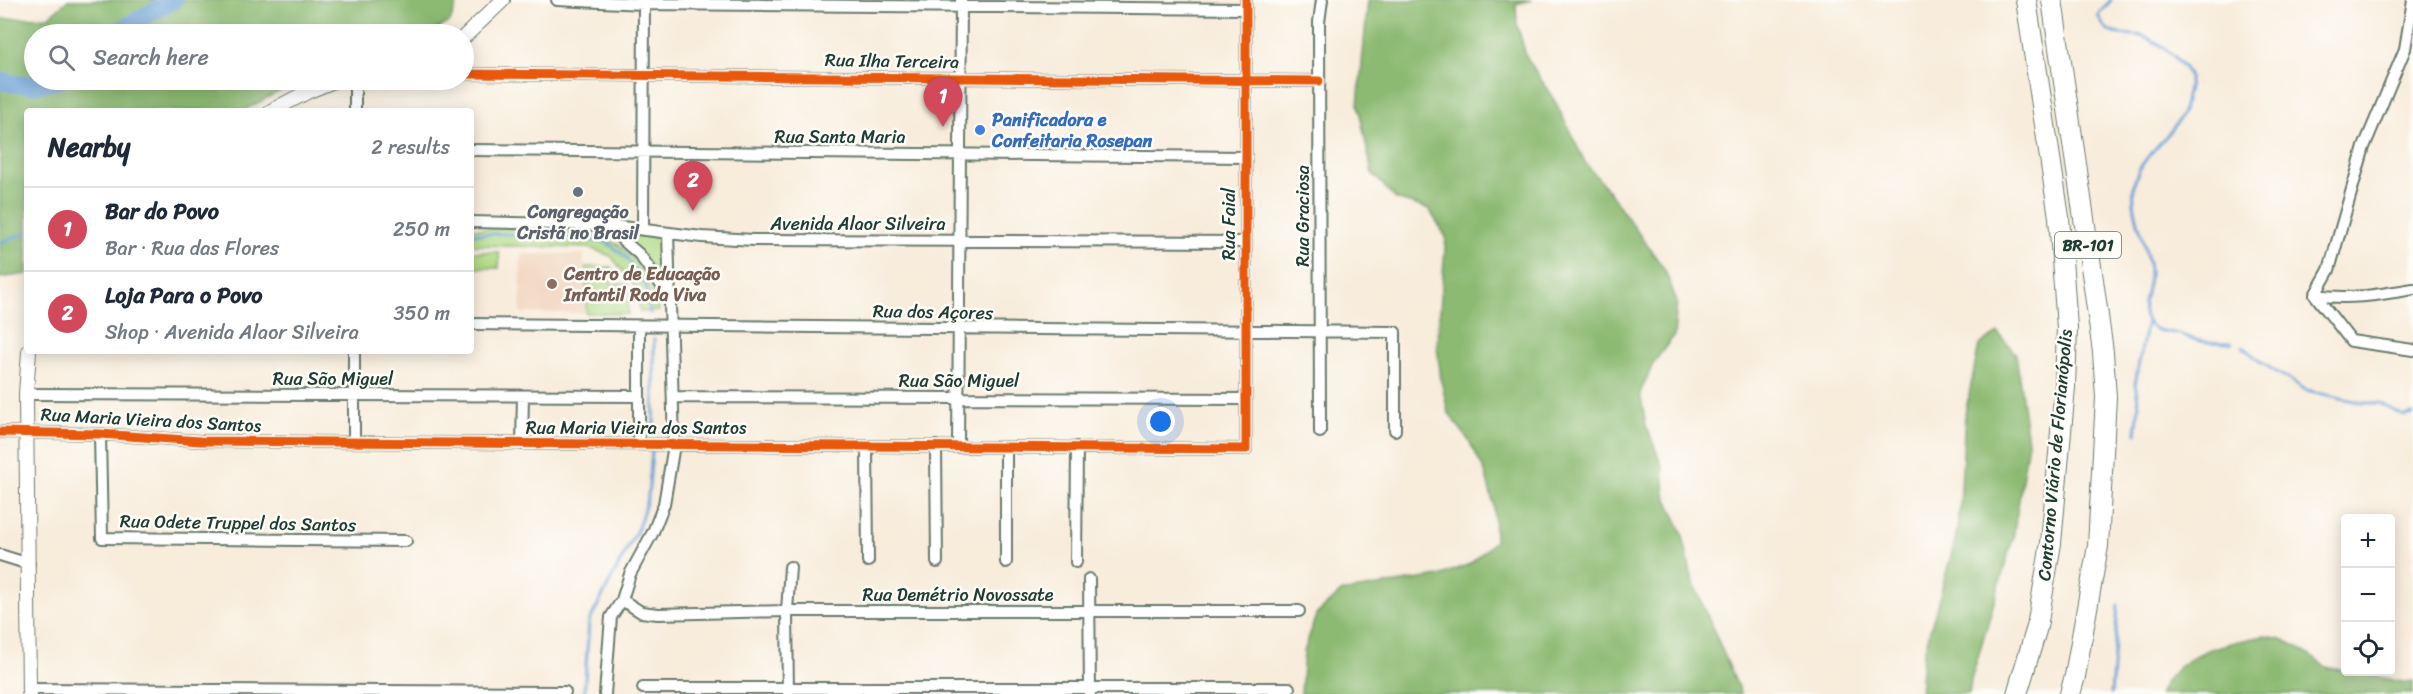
<!DOCTYPE html>
<meta charset="utf-8">
<style>
:root{--surface:#fff;--page:#f6f6f7;--text:#1f2937;--muted:#747a83;--line:#e0e1e3;--accent:#d1495b}
body{margin:0;font-family:Sriracha,sans-serif;background:var(--page);color:var(--text)}
.controls{position:absolute;right:18px;bottom:18px;display:grid;overflow:hidden;border-radius:6px;box-shadow:0 3px 15px #0003}
.controls button{width:54px;height:54px;display:grid;place-items:center;padding:0;border:0;border-bottom:2px solid var(--line);background:var(--surface);color:var(--text);font:30px sans-serif}
.you{position:absolute;left:1161px;top:422px;width:21px;height:21px;margin:-15px;border:4px solid #fff;border-radius:50%;background:#1a73e8;box-shadow:0 0 0 9px #1a73e833}
.badge{display:grid;place-items:center;width:39px;height:39px;border-radius:50%;background:var(--accent);color:#fff;font-size:20px;font-weight:700}
.pin{position:absolute;translate:-50% -50px;filter:drop-shadow(0 2px 3px #0008)}
.pin::after{content:'';position:absolute;top:32px;width:21px;height:18px;background:inherit;clip-path:polygon(0 0,100% 0,50% 100%)}
.list{margin:0;padding:0;list-style:none}
h2{display:flex;justify-content:space-between;align-items:center;height:78px;margin:0;padding:0 24px;font-size:26px}
h2 small{font-size:20px;font-weight:400;color:var(--muted)}
.list li{display:grid;grid-template-columns:39px 1fr auto;gap:18px;align-items:center;box-sizing:border-box;height:84px;padding:0 24px;border-top:2px solid var(--line)}
.list b{display:block;font-size:22px;white-space:nowrap}
.list p{margin:0;font-size:20px;white-space:nowrap;color:var(--muted)}
.list em{font-size:20px;font-style:normal;color:var(--muted)}
.icon{flex:none;width:33px;height:33px;fill:none;stroke:currentColor;stroke-width:2;stroke-linecap:round;stroke-linejoin:round}
.map{position:relative;flex:none;width:2413px;height:694px;overflow:hidden}
.search{position:absolute;background:var(--surface);box-shadow:0 3px 15px #0003;left:24px;top:24px;width:450px;height:66px;display:flex;align-items:center;gap:15px;box-sizing:border-box;padding:0 21px;border-radius:33px;color:var(--muted);font-size:22px}
.panel{position:absolute;background:var(--surface);box-shadow:0 3px 15px #0003;left:24px;top:108px;width:450px;height:246px;border-radius:6px}
.map>svg:first-child{display:block}
.built{fill:#f2d4be}
.green{fill:#b0da85;stroke:#688c5c;stroke-width:1.5}
.forest{fill:#8cba72;stroke:#567c53;stroke-width:1.5}
.lines{fill:none;stroke-linecap:round;stroke-linejoin:round}
.stream{stroke:#689ed6;stroke-width:3}
.river{stroke:#689ed6;stroke-width:18}
.minor-casing{stroke:#6b7a6e;stroke-width:14}
.tertiary-casing{stroke:#6b7a6e;stroke-width:16}
.motorway-casing{stroke:#6b7a6e;stroke-width:22}
.minor{stroke:#fff;stroke-width:10}
.tertiary{stroke:#fff;stroke-width:14}
.motorway{stroke:#fff;stroke-width:20}
.cycleway-casing{stroke:#fdfcf7;stroke-width:13}
.cycleway{stroke:#e8590c;stroke-width:9}
.shop-dot{fill:#3f7fe0;stroke:#fdfcf7;stroke-width:2}
.worship-dot{fill:#6b7280;stroke:#fdfcf7;stroke-width:2}
.education-dot{fill:#8d6e63;stroke:#fdfcf7;stroke-width:2}
.labels{text-anchor:middle;dominant-baseline:central;stroke-width:5;stroke-linejoin:round;paint-order:stroke}
.shield{fill:#fdfcf7;stroke:#62766e;stroke-width:1.5}
.shield-label{font-size:16px;font-weight:bold;fill:#1f3d34}
.street-label{font-size:18px;fill:#1f3d34;stroke:#fdfcf7}
.shop-label{font-size:18px;font-weight:bold;fill:#366cbe;stroke:#fdfcf7;text-anchor:start}
.worship-label{font-size:18px;font-weight:bold;fill:#5b616d;stroke:#fdfcf7}
.education-label{font-size:18px;font-weight:bold;fill:#785e54;stroke:#fdfcf7;text-anchor:start}
</style>
<div class="map">
<svg width="2413" height="694" viewBox="0 0 2413 694">
<rect width="100%" height="100%" fill="#fdfcf7"/>
<filter id="ink" filterUnits="userSpaceOnUse"><feTurbulence type="fractalNoise" baseFrequency=".0167" numOctaves="2"/><feDisplacementMap in="SourceGraphic" scale="12" xChannelSelector="R" yChannelSelector="G"/><feConvolveMatrix kernelMatrix="1 2 1 2 8 2 1 2 1" color-interpolation-filters="sRGB"/></filter>
<filter id="wash" filterUnits="userSpaceOnUse"><feTurbulence type="fractalNoise" baseFrequency=".008" numOctaves="4" result="noise"/><feDisplacementMap in="SourceGraphic" scale="24" xChannelSelector="R" yChannelSelector="G"/><feGaussianBlur stdDeviation="1.35" result="paint"/><feColorMatrix in="noise" values="0 0 0 0 0 0 0 0 0 0 0 0 0 0 0 0 0 1.4 0 .05"/><feComposite in="paint" operator="in"/></filter>
<g filter="url(#wash)">
<rect width="100%" height="100%" fill="#f8ecdb"/>
<!-- built -->
<path class="built" d="M521,254H584V313H520Z"/>
<!-- green -->
<path class="green" d="M543,227L592,235L617,244L633,257L655,284L659,311L640,312L636,288L611,256L589,248L471,245V229Z
M623,232L666,235L665,281L624,237Z
M471,252H499V268H471Z
M586,267H611V284H628V314L586,313Z"/>
<!-- forest -->
<path class="forest" d="M68,0H456L457,3L450,22L427,34H34V80H300L243,111H27V274L0,278V19L48,17Z
M1368,0H1532L1516,4L1517,24L1526,56L1556,103L1586,164L1607,189L1665,270L1677,302L1674,336L1654,362L1640,393L1646,425L1663,468L1665,494L1682,532L1693,582L1741,694H1301L1304,652L1316,615L1341,592L1439,576L1470,564L1495,541L1494,506L1485,472L1469,441L1448,412L1441,380L1437,346L1446,237L1429,209L1396,199L1372,173L1358,105Z
M1998,333L2016,354L2028,442L2013,538L1971,680L1969,694H1920L1923,656L1955,541L1960,508L1965,414L1979,345Z
M2264,636L2282,639L2297,647L2326,667L2403,682L2413,681V694H2159C2178,652 2224,643 2264,636Z"/>
<g class="lines">
<!-- stream -->
<path class="stream" d="M2111,0L2098,15C2109,44 2127,29 2147,38C2162,44 2185,63 2189,78C2190,84 2187,90 2186,96C2185,102 2184,108 2182,114C2172,136 2148,150 2138,172C2123,205 2150,242 2149,275C2149,292 2135,313 2152,327C2159,332 2166,331 2174,333C2183,334 2191,339 2200,341C2210,343 2221,342 2232,343
M471,234H539L606,242L626,257L646,285L650,313
M0,243L27,232
M2243,347L2262,363L2306,390L2363,403H2379L2404,416L2413,414
M654,432V339
M2136,434L2139,405L2135,384L2147,321
M584,694L589,622L638,528L648,496L652,452
M2111,694L2118,605"/>
<!-- river -->
<path class="river" d="M113,34L174,0
M0,81C23,86 38,86 60,80"/>
</g>
</g>
<g filter="url(#ink)">
<g class="lines">
<defs>
<path id="minor" d="M557,0L644,4L1246,9
M464,74L1319,81
M355,111V80
M471,150L1246,157
M471,222L605,225L702,237L754,240L1246,242
M605,225L639,254L670,297
M643,230L644,0
M2315,295L2329,270L2364,147L2405,49L2413,0
M2315,295L2351,341L2413,350
M2315,295C2351,300 2377,295 2413,289
M471,324L1395,332V430
M354,351V442
M26,394L639,396
M673,397L1246,399
M0,432L100,434L200,441L1246,449V0
M1320,432L1319,22L1322,0
M100,434L102,538L406,541
M522,444L523,396
M639,444V326
M867,446L868,561
M936,446L937,562
M958,447L961,0
M1006,447V562
M0,555L29,564
M1076,562L1077,447
M1089,579L1090,694
M622,600L641,612L658,614L787,611H1299
M643,688H1289
M29,689L565,692
M605,694L611,617L622,600L630,574L653,532L664,504L674,445L668,233
M788,694L787,611L790,567"/>
<path id="tertiary" d="M464,37L503,0
M271,111L309,91L336,80
M29,694L26,394L29,351"/>
<path id="motorway" d="M2052,0L2093,280L2103,352L2106,397L2098,546L2075,676L2070,694
M2017,694L2037,627L2051,543L2065,387L2067,328L2059,217L2026,0"/>
</defs>
<!-- minor casing -->
<use href="#minor" class="minor-casing"/>
<!-- tertiary casing -->
<use href="#tertiary" class="tertiary-casing"/>
<!-- motorway casing -->
<use href="#motorway" class="motorway-casing"/>
<!-- minor -->
<use href="#minor" class="minor"/>
<!-- tertiary -->
<use href="#tertiary" class="tertiary"/>
<!-- motorway -->
<use href="#motorway" class="motorway"/>
<defs>
<path id="cycleway" d="M464,74L1319,81
M0,432L100,434L200,441L1246,449V0"/>
</defs>
<!-- cycleway casing -->
<use href="#cycleway" class="cycleway-casing"/>
<!-- cycleway -->
<use href="#cycleway" class="cycleway"/>
</g>
</g>
<!-- markers -->
<circle class="shop-dot" cx="980" cy="130" r="6"/>
<circle class="worship-dot" cx="578" cy="192" r="6"/>
<circle class="education-dot" cx="552" cy="284" r="6"/>
<g class="labels">
<!-- shield labels -->
<rect class="shield" x="2055" y="232" width="66" height="26" rx="4.5"/>
<g class="shield-label">
<text x="2088" y="245">BR-101</text>
</g>
<!-- street labels -->
<g class="street-label">
<text transform="translate(892 61) rotate(1)">Rua Ilha Terceira</text>
<text x="840" y="137">Rua Santa Maria</text>
<text transform="translate(1303 216) rotate(-90)">Rua Graciosa</text>
<text x="858" y="224">Avenida Alaor Silveira</text>
<text transform="translate(1229 224) rotate(-90)">Rua Faial</text>
<text transform="translate(933 312) rotate(1)">Rua dos Açores</text>
<text x="333" y="379">Rua São Miguel</text>
<text x="959" y="381">Rua São Miguel</text>
<text transform="translate(151 420) rotate(3)">Rua Maria Vieira dos Santos</text>
<text x="636" y="428">Rua Maria Vieira dos Santos</text>
<text transform="translate(2055 455) rotate(-85)">Contorno Viário de Florianópolis</text>
<text transform="translate(238 523) rotate(1)">Rua Odete Truppel dos Santos</text>
<text x="958" y="595">Rua Demétrio Novossate</text>
</g>
<!-- shop labels -->
<g class="shop-label">
<text x="992" y="120">Panificadora e<tspan x="992" dy="21">Confeitaria Rosepan</tspan></text>
</g>
<!-- worship labels -->
<g class="worship-label">
<text x="578" y="212">Congregação<tspan x="578" dy="21">Cristã no Brasil</tspan></text>
</g>
<!-- education labels -->
<g class="education-label">
<text x="564" y="274">Centro de Educação<tspan x="564" dy="21">Infantil Roda Viva</tspan></text>
</g>
</g>
</svg>
<div class="controls">
<button>+</button>
<button>−</button>
<button><svg class="icon" aria-label="locate" viewBox="0 0 24 24"><circle cx="12" cy="12" r="6"/><path d="M12 2v4M12 18v4M2 12h4M18 12h4"/></svg></button>
</div>
<div class="you"></div>
<div class="pin badge" style="left:943px;top:127px">1</div>
<div class="pin badge" style="left:693px;top:211px">2</div>
<div class="search"><svg class="icon" aria-label="search" viewBox="0 0 24 24"><circle cx="10" cy="10" r="6"/><path d="M15 15l6 6"/></svg>Search here</div>
<section class="panel">
<h2>Nearby<small>2 results</small></h2>
<ul class="list">
<li><span class="badge">1</span><div><b>Bar do Povo</b><p>Bar · Rua das Flores</p></div><em>250 m</em></li>
<li><span class="badge">2</span><div><b>Loja Para o Povo</b><p>Shop · Avenida Alaor Silveira</p></div><em>350 m</em></li>
</ul>
</section>
</div>
